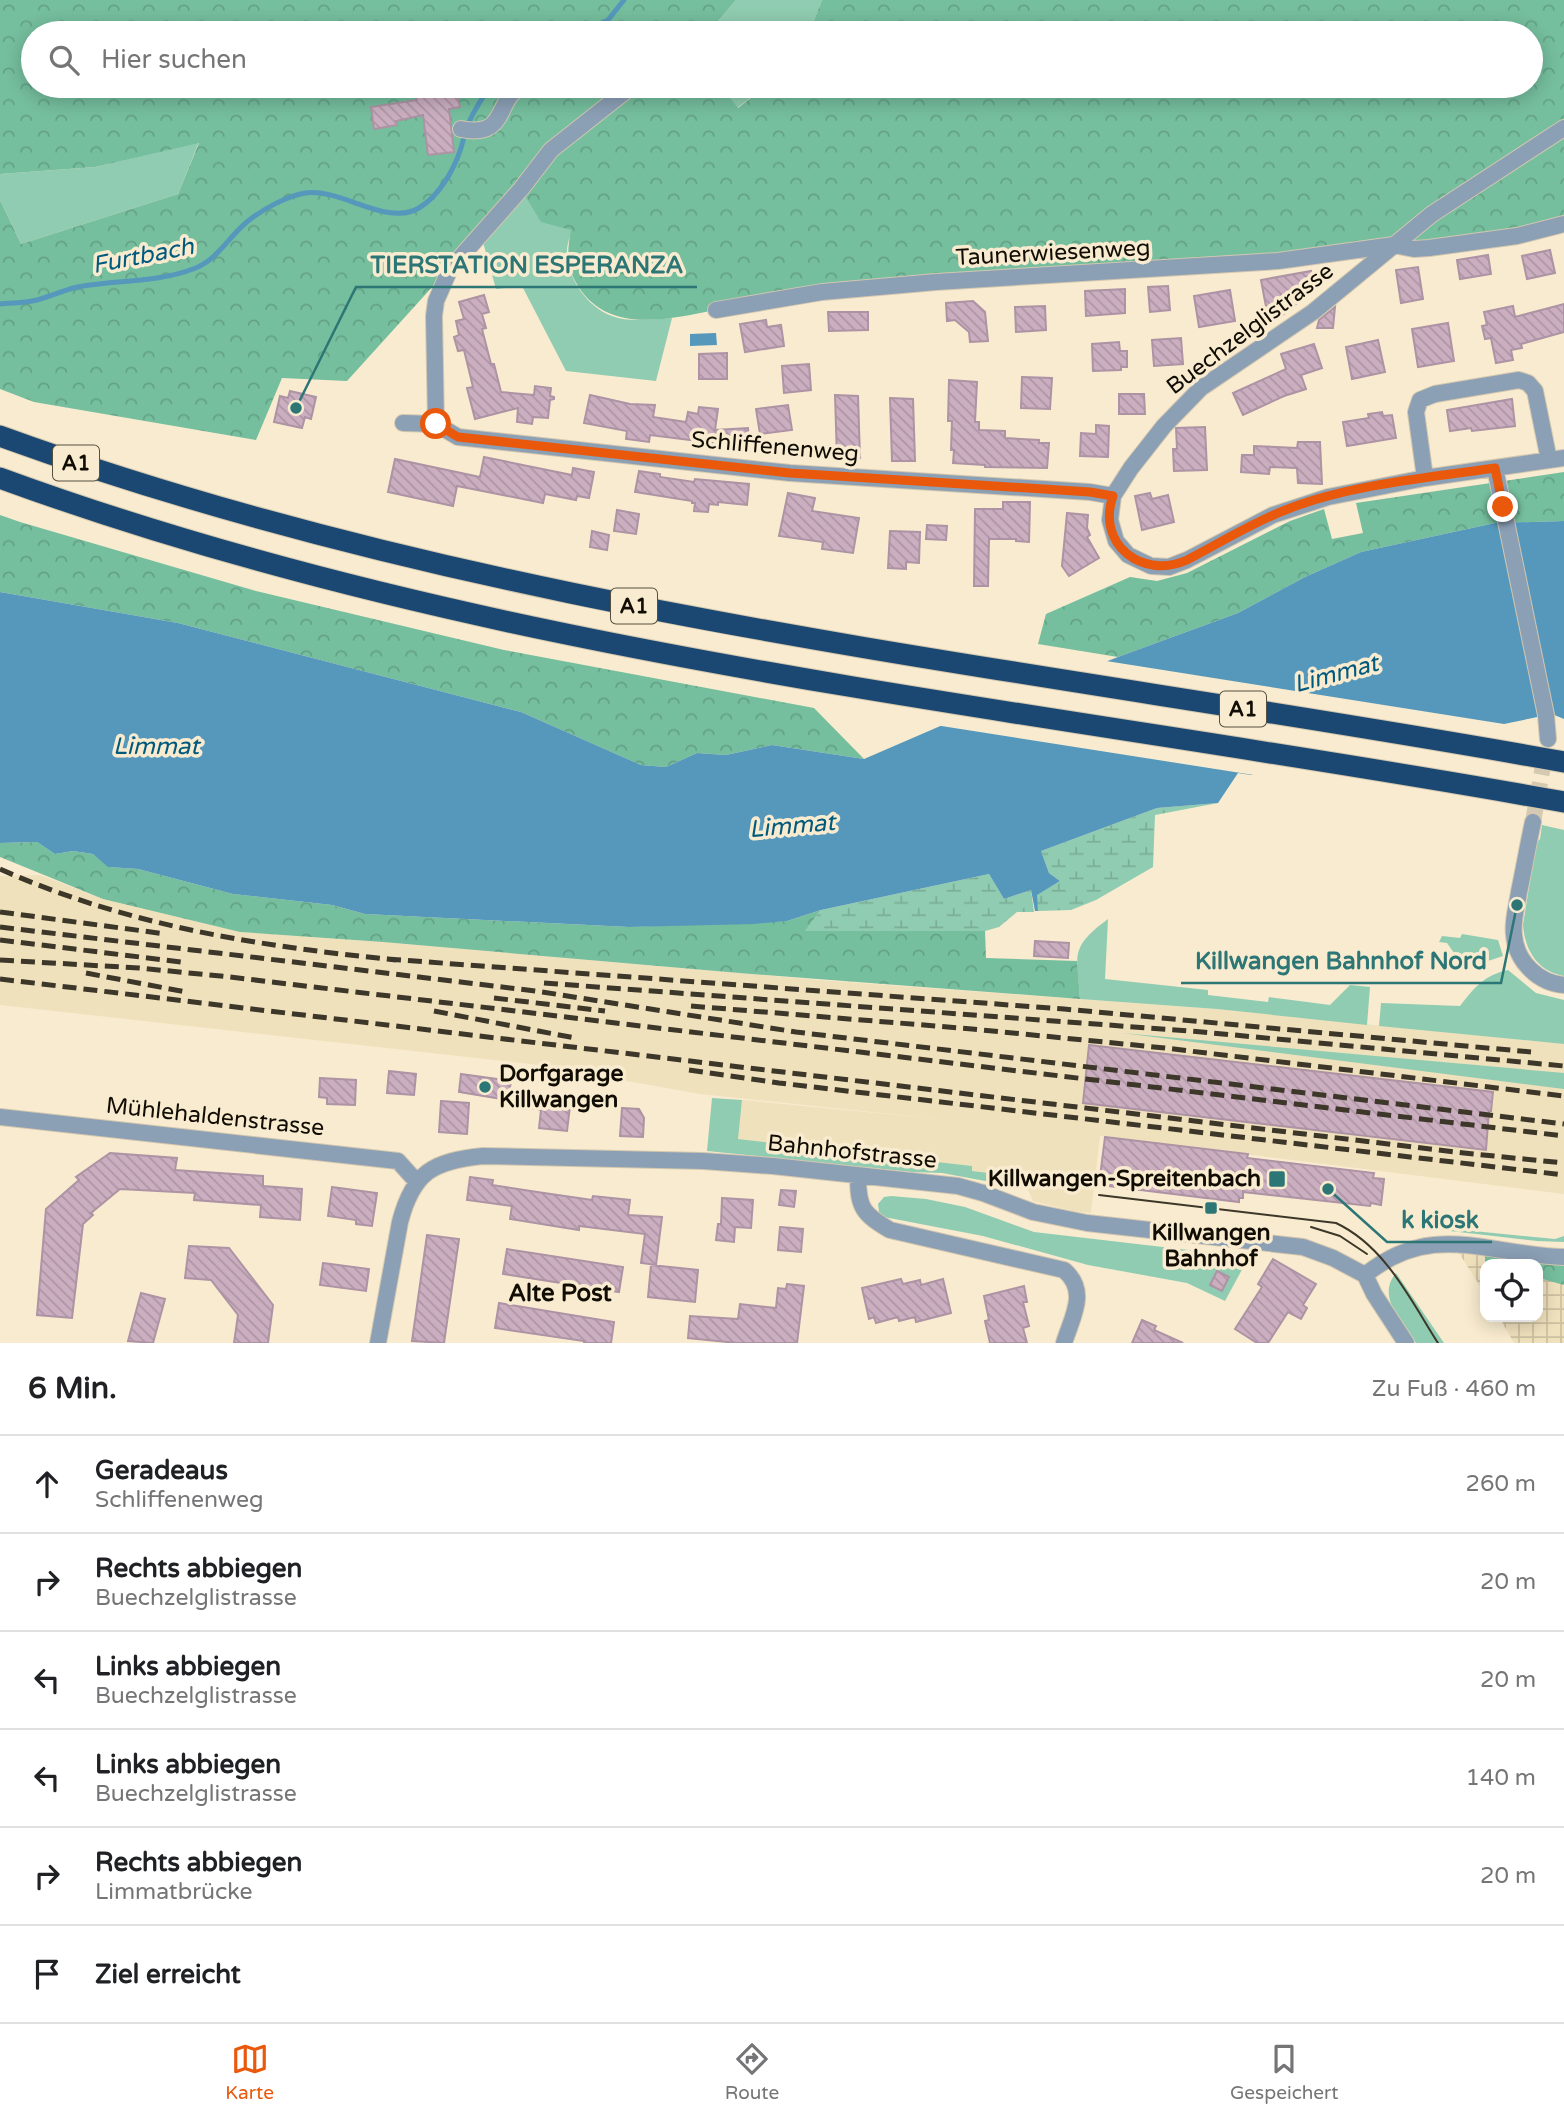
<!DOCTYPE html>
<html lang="de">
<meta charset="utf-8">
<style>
:root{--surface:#fff;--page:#f6f6f6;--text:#202124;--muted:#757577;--line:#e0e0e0;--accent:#ea580c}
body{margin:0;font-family:"Varela Round",sans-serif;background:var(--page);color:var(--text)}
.controls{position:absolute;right:21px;bottom:21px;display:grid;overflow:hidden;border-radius:14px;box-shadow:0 4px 18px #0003}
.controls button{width:63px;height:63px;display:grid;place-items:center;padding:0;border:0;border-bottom:2px solid var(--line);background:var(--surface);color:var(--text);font:35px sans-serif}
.stop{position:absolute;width:21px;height:21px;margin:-16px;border:5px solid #ea580c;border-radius:50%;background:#fff}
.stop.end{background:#ea580c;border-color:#fff;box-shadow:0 2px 7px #0008}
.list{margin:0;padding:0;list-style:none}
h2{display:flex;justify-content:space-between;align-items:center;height:91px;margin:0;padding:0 28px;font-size:30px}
h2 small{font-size:23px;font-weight:400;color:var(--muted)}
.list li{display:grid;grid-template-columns:46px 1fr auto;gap:21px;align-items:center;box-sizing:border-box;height:98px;padding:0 28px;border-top:2px solid var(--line)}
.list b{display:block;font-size:26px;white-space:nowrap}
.list p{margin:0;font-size:23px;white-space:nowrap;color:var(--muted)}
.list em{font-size:23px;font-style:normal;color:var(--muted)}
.icon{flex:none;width:38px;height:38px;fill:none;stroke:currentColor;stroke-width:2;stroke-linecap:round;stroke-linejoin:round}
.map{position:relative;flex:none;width:1564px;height:1343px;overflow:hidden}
.search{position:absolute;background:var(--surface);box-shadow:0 4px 18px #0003;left:21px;right:21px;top:21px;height:77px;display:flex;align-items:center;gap:18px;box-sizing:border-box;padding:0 24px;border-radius:38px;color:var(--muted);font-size:26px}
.sheet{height:679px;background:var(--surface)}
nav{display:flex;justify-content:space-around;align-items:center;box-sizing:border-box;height:98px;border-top:2px solid var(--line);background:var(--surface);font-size:19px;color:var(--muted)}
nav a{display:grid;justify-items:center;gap:4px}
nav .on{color:var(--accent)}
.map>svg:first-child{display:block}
.built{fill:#f0e1bd}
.industrial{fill:url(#industrial-grid)}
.grass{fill:#90ccb1}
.forest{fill:url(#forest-crowns)}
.wetland{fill:url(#wetland-marsh)}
.water{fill:#5598bc}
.pier{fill:#f8ebcf}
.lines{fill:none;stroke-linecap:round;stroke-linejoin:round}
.stream{stroke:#5598bc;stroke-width:5}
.building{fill:url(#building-back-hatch);stroke:#ad93a4;stroke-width:2}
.minor-tunnel{stroke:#d5cab1;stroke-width:16;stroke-dasharray:16 8;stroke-linecap:butt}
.minor-casing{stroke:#d3c7af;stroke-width:18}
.motorway-casing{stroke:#d3c7af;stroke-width:23}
.minor{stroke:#8b9fb5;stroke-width:16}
.motorway{stroke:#1b4872;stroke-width:21}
.tram{stroke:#3d372a;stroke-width:2}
.rail{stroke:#3d372a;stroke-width:5;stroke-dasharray:14 7;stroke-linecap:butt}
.route{stroke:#ea580c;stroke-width:9}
.poi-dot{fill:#2d7676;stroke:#f8ebcf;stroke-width:2.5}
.labels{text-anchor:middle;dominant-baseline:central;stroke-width:7;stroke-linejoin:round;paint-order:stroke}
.shield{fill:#f8ebcf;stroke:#565041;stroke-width:2}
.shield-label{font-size:21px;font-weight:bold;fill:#110d04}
.street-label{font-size:23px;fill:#110d04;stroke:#f8ebcf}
.poi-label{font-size:23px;font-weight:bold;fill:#110d04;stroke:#f8ebcf;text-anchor:start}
.water-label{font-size:24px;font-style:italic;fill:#005a7e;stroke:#f8ebcf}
.neighbourhood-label{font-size:24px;font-weight:bold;fill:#110d04;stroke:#f8ebcf}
.leader{fill:none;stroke:#2d7676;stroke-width:2.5}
.callout-dot{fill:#2d7676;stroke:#f8ebcf;stroke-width:2.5}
.callout-label{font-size:24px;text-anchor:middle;font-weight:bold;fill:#2d7676;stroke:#f8ebcf;stroke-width:7;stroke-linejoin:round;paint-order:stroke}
</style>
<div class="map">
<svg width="1564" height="1343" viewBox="0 0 1564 1343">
<defs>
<pattern id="industrial-grid" width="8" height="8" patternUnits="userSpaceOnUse" patternTransform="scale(1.75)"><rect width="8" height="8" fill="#f0e1bd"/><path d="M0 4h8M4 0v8" fill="none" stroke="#cdc0a1"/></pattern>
<pattern id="forest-crowns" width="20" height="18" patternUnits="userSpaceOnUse" patternTransform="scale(1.75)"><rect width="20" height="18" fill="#75be9e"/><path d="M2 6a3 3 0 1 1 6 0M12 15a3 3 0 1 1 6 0" fill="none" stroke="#64a286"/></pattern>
<pattern id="wetland-marsh" width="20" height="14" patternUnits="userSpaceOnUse" patternTransform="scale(1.75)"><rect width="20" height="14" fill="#90ccb1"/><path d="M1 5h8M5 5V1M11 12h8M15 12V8" fill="none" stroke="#7bae97"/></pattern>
<pattern id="building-back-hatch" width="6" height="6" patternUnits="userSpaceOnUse" patternTransform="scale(1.75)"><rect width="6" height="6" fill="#cbafc1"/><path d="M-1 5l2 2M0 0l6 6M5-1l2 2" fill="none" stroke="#ad95a4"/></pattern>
</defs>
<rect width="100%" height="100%" fill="#f8ebcf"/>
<!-- built -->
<path class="built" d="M40,875L103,899L240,932L383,942L818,980L1217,1009L1564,1044V1194L1100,1136L1091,1213L1073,1211L1033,1201L1027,1188L996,1183L1000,1182L998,1170L997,1174L971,1171V1166L737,1139L742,1100L939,1119L700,1094L531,1064L0,1005V876Z"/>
<!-- industrial -->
<path class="industrial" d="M1459,1253L1564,1264V1343H1514L1499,1317H1538V1264H1485V1294Z"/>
<!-- grass -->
<path class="grass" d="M736,0H822L809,33H708Z
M721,86H766L737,108Z
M199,142L178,194L21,244L0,200V174L95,167Z
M521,189L572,230C570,236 567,245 567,251C567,278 587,307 612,316C630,323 653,319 672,318L656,381L566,371L522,286L496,289L481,235Z
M1542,825L1564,830V976C1537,971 1525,950 1523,925L1536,843L1540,839Z
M1108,919L1105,979L1208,990V995L1268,1002L1269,997L1330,1005L1350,985L1370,987L1367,1025L1217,1009L1080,999C1077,954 1069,948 1108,919Z
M1462,934L1498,940L1503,956L1485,962L1459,960L1447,943L1439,942L1442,936L1460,938Z
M1508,970L1536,993L1564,1000V1044L1379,1026L1381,1003L1460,1006C1474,988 1484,975 1508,970Z
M1122,1033L1564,1073V1089Z
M712,1098L742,1100L738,1139L972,1166V1171L997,1174L1000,1170L1003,1178L996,1183L942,1173L912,1172L707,1151Z
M891,1196L926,1199L965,1207L1034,1232L1240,1256L1245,1264L1225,1301L1187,1283L1088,1265L983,1236L884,1217L879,1212L878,1204L884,1197Z
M1433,1227L1555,1239L1564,1236V1242L1537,1241L1433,1229Z
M1396,1273L1444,1343H1416C1402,1322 1376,1297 1396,1273Z"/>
<!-- forest -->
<path class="forest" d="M0,0H736L708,33H33V86H721L738,108L766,86H1531V33H809L822,0H1564V224L1517,236L1065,275L716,310C668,319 609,335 578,286C566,267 567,251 571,230L541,222L521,189L347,381L282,378L256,440L34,402L0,389V200L21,244L178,194L199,143L95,167L0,174Z
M1564,472V521L1495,523L1361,552L1305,577L1238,613L1118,657L1038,644L1046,614L1130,577L1157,581L1187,573L1290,521L1324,509L1332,539L1363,533L1356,503Z
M0,515L20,522L256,591L504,650L814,708L864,759L772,745L726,755L697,753L666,767L641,765L521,712L178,623L0,592Z
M37,842L55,854L73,851L93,854L109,867L138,869L233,894L332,905L365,914L629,927L787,921L821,910L806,930L985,931L986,958L1077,961L1080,999L739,973L383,942L240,932L103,899L0,857V843Z
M1485,1256L1564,1264V1285L1539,1278L1540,1273L1538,1272V1264H1485V1268Z"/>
<!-- wetland -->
<path class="wetland" d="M1218,803L1155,815L1153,867L1096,900L1071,910L1038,911L1036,895L1060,881L1049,873L1041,851L1157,808Z
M989,874L1004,899L1031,890L1034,912H1017L999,927L985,931H805L821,910Z"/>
<!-- water -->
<path class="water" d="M716,333L717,345L690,346V334Z
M1564,521V719L1552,714L1504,724L1387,736L1251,775L1238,773L1218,803L1157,808L1041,851L1049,873L1060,881L1037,895L1038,911H1035L1031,890L1004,899L989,874L821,910L787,921L754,924L629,927L365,914L332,905L233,894L138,869L108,867L93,854L73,851L55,854L37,842L0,843V592L178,623L521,712L641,765L666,767L697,753L726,755L772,745L864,759L945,724L1118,657L1238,613L1305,577L1361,552L1495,523Z"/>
<!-- pier -->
<path class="pier" d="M1100,660L1504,724V728L1387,740L1260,776L935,725Z"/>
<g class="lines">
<!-- stream -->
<path class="stream" d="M578,33L608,20L624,0
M0,304C12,303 25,303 37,300C53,296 67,288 83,286C119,280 159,282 193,269C218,260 228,237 248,221C263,209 287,196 305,193C342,188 386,227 419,208C439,196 454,170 461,148C464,138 466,127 471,118C476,107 484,96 490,86"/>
</g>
<!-- building -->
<path class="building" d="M413,86H455L460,107L449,109L454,152L428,155L423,115L396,121L397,125L374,129L371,107L417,100Z
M1550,250L1555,273L1527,279L1522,256Z
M1488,255L1491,274L1460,279L1457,260Z
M1418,267L1423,299L1401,303L1396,270Z
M1311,271L1315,288L1279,318L1267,312L1261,280Z
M1168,286L1170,310L1150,312L1148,287Z
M1125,289V313L1086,316L1085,291Z
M1230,290L1235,321L1199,327L1194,296Z
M484,295L489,312L482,314L486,328L482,329L491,364H494L501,392L534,395L535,386L551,388L550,396L554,397V399L550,400L548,418L533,417L532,424L517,422L518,408L475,419L467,388L473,387L464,350L458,351L454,337L459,335L456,321L464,319L459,302Z
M973,301L985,312L988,341L970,342L969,332L955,320L947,321L946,303Z
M1564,304V332L1521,344L1522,348L1511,350L1513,360L1496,363L1491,338L1485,339L1482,326L1487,325L1484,312L1513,306L1515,317Z
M1045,306L1046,330L1016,332L1015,307Z
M1335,307L1333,328H1317L1319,320Z
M828,312H868V330L829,331Z
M766,320L767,327L781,325L784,346L745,352L740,324Z
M1448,323L1454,361L1418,367L1412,329Z
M1181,338L1183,364L1154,366L1152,340Z
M1378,340L1385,372L1352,379L1346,347Z
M1119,342L1120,351H1127V367H1121V370L1093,371L1092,344Z
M1314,344L1322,368L1301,375L1306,389L1284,396L1243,415L1233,393L1286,369L1281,354Z
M727,353V379H699V354Z
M809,364L811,390L784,393L782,366Z
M1022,377L1052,378L1050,409L1021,408Z
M949,380L977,382L975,422H979V430L1005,431V438L1039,440V443H1049L1047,468L985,467V465L953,463L954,450H951L952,421H948Z
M290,391L316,397L311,419L305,417L302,428L274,422L280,396L288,398Z
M1119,394H1144L1145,414H1119Z
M590,395L630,404L655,405L653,417L686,422L688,412L698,414L699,407L718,409L715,430L748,428L749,448L730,449V445L650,435L649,442L626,439L627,431L584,423Z
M835,395L858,396L860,458H837Z
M890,398L913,399L915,461H892Z
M1512,399L1515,426L1472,431L1471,428L1450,431L1447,410Z
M788,405L792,430L760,434L756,409Z
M1382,412L1383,416L1392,415L1396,438L1347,446L1343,422L1369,418L1368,414Z
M1096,425L1109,426L1108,457L1080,456L1081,433L1096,434Z
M1205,427L1207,470L1174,471L1173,449H1177L1176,428Z
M1298,442H1320L1322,484L1298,483L1297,468L1270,467L1269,474L1241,472L1242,455H1254V446L1297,448Z
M484,457L572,475L573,468L594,472L589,498L577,496L576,500L545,494L543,503L457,486L453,506L388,492L395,459L480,477Z
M639,471L660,474V477L694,482L695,479L749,484L747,505L718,502V505L709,504L708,512L694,511L695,503H692V501L635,492Z
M788,493L815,498L812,511L859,518L853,553L822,549L823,542L779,536Z
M1150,493L1152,499L1168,495L1174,522L1142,530L1135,496Z
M1003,502H1030L1029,542L1016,541V539H989L988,586H974L975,509H1003Z
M617,510L639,514L636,534L614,531Z
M1067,513L1088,515L1087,528L1090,535L1087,537L1099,558L1069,576L1062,566Z
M927,525L947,526L946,540L926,539Z
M592,531L609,535L607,550L590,547Z
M890,531L920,532L919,563L906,562V569L888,568Z
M1035,941L1069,943L1068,958L1034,956Z
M1089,1045L1493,1092L1491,1111H1489L1486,1150L1083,1103Z
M389,1071L416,1074L414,1095L387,1093Z
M461,1074L511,1081L508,1100L459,1092Z
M320,1078L356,1080L355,1105L327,1104V1098L319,1097Z
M533,1093L571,1098L567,1131L539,1128L541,1110L531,1108Z
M441,1101L469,1103L467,1134L439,1132Z
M622,1108L639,1109L644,1118L643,1137L620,1136Z
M1105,1137L1248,1154L1247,1158L1374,1173L1373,1178L1384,1179L1381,1205L1371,1203L1370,1206L1243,1192V1198H1239V1202L1099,1185Z
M110,1153L177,1158L175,1170L263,1176V1186L302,1189L300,1220L260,1217L261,1205L194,1200L195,1193L120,1189L91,1213L93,1215L83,1224L72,1318L37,1315L46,1209L79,1180L76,1177Z
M470,1177L493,1180L492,1185L544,1193L592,1200L593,1196L630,1200L628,1215L662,1217L656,1265L641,1263L645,1234L579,1226V1230L510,1219L512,1206L467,1200Z
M332,1187L377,1193L372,1226L356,1224V1220L328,1216Z
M781,1190L796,1191L794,1207L779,1205Z
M722,1198L753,1200L751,1228L735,1227L734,1242L716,1240L718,1224H721Z
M780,1227L803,1229L801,1252L778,1250Z
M427,1235L459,1239L444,1343L412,1341Z
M189,1246L229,1248L273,1305L268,1343H234L238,1315L211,1280L185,1278Z
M507,1249L623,1267L619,1292L503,1274Z
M1273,1259L1316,1284L1303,1305L1307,1308L1301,1319L1288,1312L1268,1343H1257L1235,1329L1262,1287L1258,1284Z
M323,1263L369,1269L366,1291L320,1285Z
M651,1265L698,1270L695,1302L648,1297Z
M1217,1271L1229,1277L1222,1291L1210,1285Z
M901,1279L903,1284L920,1280L921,1285L943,1279L951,1313L916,1322L915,1317L899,1321L898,1317L876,1323L874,1317L869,1319L862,1288Z
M787,1284L804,1286L797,1343H737L688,1338L690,1316L738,1319L740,1304L776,1308L778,1288L786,1289Z
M1024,1286L1027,1302H1023L1029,1326L1023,1328L1027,1343H990L985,1321L989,1320L984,1296Z
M141,1293L165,1299L153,1343L128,1341Z
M499,1303L614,1322L611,1343H584V1341L495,1328Z
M1142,1320L1156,1326L1154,1330L1183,1343H1132Z"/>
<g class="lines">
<!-- minor-tunnel -->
<path class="minor-tunnel" d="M1533,822L1546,749"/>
<defs>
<path id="minor" d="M1564,128L1432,214L1313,312L1201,388L1164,426L1131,468L1113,496L1110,520L1116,541L1128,555L1151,566L1169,567L1187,560L1273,515L1328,497L1425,478L1564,458
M461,129C510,139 494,97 523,86
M716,310L822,292L936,282L1278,261L1394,245L1414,249L1429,248L1517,236L1564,224
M403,423L436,424L458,437L790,473L1090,492L1113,496
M436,424L434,316L436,301L450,269L521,189L551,150L632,86
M1495,468L1546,715L1548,739
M1425,478L1416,412L1420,400L1435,394L1519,380L1528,383L1535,391L1549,460
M1533,822C1528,845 1524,868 1519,892C1517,906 1512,921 1514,935C1516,961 1538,983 1564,985
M0,1117L398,1161L416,1181
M858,1176C858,1208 863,1214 890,1230L1064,1270C1089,1291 1072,1317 1064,1343
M1365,1275C1433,1220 1487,1255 1564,1257
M378,1343L400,1222C413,1172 433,1161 483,1156L703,1161L773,1166L958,1186L983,1193L1033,1212L1087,1223L1303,1247L1333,1258L1365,1275L1374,1294L1406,1343"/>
<path id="motorway" d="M0,436C504,619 1040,667 1564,762
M0,478C502,662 1041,707 1564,802"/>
</defs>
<!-- minor casing -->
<use href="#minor" class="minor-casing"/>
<!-- motorway casing -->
<use href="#motorway" class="motorway-casing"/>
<!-- minor -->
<use href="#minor" class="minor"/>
<!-- motorway -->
<use href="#motorway" class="motorway"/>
<!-- tram -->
<path class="tram" d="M1099,1195L1336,1223C1385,1246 1410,1299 1438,1343
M1311,1227L1340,1236L1367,1254"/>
<!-- rail -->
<path class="rail" d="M0,869C128,926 257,946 396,960
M0,912L166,934
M0,927L536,991L796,1032L1564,1124
M0,940L181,962
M387,959L1064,1009L1531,1052
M0,960L139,968L230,977L1564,1136
M86,973L186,992
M0,979L1464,1153L1564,1163
M544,983L1202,1032L1564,1066
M494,998L605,1011
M691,1006L972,1029L1165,1048L1564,1096
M434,1011L575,1038
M689,1070L779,1083L1564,1175"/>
</g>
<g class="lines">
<!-- route -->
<path class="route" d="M436,424L458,437L790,473L1090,492L1113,496C1096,544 1142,580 1187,560C1220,543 1253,522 1288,509C1348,485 1431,477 1495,468L1503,507"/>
</g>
<!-- markers -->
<g class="poi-dot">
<circle cx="485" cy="1087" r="7"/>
<rect x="1268" y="1170" width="18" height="18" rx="3.5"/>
<rect x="1204" y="1201" width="14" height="14" rx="3.5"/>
</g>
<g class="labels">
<!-- shield labels -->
<g class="shield">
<rect x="53" y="445.5" width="46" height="35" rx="5"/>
<rect x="611" y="588.5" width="46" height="35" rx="5"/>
<rect x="1220" y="691.5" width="46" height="35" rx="5"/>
</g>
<g class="shield-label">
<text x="76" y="463">A1</text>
<text x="634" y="606">A1</text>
<text x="1243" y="709">A1</text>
</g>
<!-- street labels -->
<g class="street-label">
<text transform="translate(1053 253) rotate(-3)">Taunerwiesenweg</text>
<text transform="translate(1250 329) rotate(-37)">Buechzelglistrasse</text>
<text transform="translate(775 447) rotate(5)">Schliffenenweg</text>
<text transform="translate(215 1117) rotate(6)">Mühlehaldenstrasse</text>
<text transform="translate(852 1152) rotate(6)">Bahnhofstrasse</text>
</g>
<!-- poi labels -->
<g class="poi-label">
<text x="499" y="1074">Dorfgarage<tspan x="499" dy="26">Killwangen</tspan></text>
<text x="1261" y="1179" text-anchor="end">Killwangen-Spreitenbach</text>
<text x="1211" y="1233" text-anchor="middle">Killwangen<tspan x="1211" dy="26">Bahnhof</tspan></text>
</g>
<!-- water labels -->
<g class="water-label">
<text transform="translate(143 256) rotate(-11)">Furtbach</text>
<text transform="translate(1336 674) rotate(-15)">Limmat</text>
<text x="156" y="746">Limmat</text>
<text transform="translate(792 826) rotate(-5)">Limmat</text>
</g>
<!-- neighbourhood labels -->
<g class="neighbourhood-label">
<text x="560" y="1293">Alte Post</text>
</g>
</g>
<!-- callouts -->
<path class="leader" d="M296 408L356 287H697M1517 905L1501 983H1181M1328 1189L1387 1242H1492"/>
<g class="callout-dot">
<circle cx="296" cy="408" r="7"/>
<circle cx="1517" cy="905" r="7"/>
<circle cx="1328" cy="1189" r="7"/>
</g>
<g class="callout-label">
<text x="527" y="273">TIERSTATION ESPERANZA</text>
<text x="1341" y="969">Killwangen Bahnhof Nord</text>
<text x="1440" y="1228">k kiosk</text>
</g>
</svg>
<div class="controls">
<button><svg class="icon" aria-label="locate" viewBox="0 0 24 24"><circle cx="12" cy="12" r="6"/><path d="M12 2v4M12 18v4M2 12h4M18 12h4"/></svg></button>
</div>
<div class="stop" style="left:436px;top:424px"></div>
<div class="stop end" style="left:1503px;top:507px"></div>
<div class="search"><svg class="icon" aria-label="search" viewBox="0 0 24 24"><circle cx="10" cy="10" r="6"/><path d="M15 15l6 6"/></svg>Hier suchen</div>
</div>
<section class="sheet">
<h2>6 Min.<small>Zu Fuß · 460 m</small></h2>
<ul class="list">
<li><svg class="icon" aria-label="ahead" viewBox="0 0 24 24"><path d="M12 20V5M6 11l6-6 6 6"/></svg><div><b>Geradeaus</b><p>Schliffenenweg</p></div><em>260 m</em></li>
<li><svg class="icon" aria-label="right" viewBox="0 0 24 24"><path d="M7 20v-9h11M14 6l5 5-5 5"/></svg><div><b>Rechts abbiegen</b><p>Buechzelglistrasse</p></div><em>20 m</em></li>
<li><svg class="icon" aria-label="left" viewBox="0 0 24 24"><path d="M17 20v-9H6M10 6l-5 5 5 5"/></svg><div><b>Links abbiegen</b><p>Buechzelglistrasse</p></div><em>20 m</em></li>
<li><svg class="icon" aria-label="left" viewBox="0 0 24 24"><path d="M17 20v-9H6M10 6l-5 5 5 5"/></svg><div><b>Links abbiegen</b><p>Buechzelglistrasse</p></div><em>140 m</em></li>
<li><svg class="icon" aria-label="right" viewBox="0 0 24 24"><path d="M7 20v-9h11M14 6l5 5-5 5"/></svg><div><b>Rechts abbiegen</b><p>Limmatbrücke</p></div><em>20 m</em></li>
<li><svg class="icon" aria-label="arrive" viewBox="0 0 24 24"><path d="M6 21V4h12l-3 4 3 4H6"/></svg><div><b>Ziel erreicht</b></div></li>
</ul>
</section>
<nav>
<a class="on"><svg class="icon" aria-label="map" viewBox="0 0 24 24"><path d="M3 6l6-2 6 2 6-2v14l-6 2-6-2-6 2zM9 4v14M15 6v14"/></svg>Karte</a>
<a><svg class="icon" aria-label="directions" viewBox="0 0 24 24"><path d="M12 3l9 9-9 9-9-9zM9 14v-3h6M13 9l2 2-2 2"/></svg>Route</a>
<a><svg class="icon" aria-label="saved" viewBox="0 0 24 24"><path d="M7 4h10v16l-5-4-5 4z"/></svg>Gespeichert</a>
</nav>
